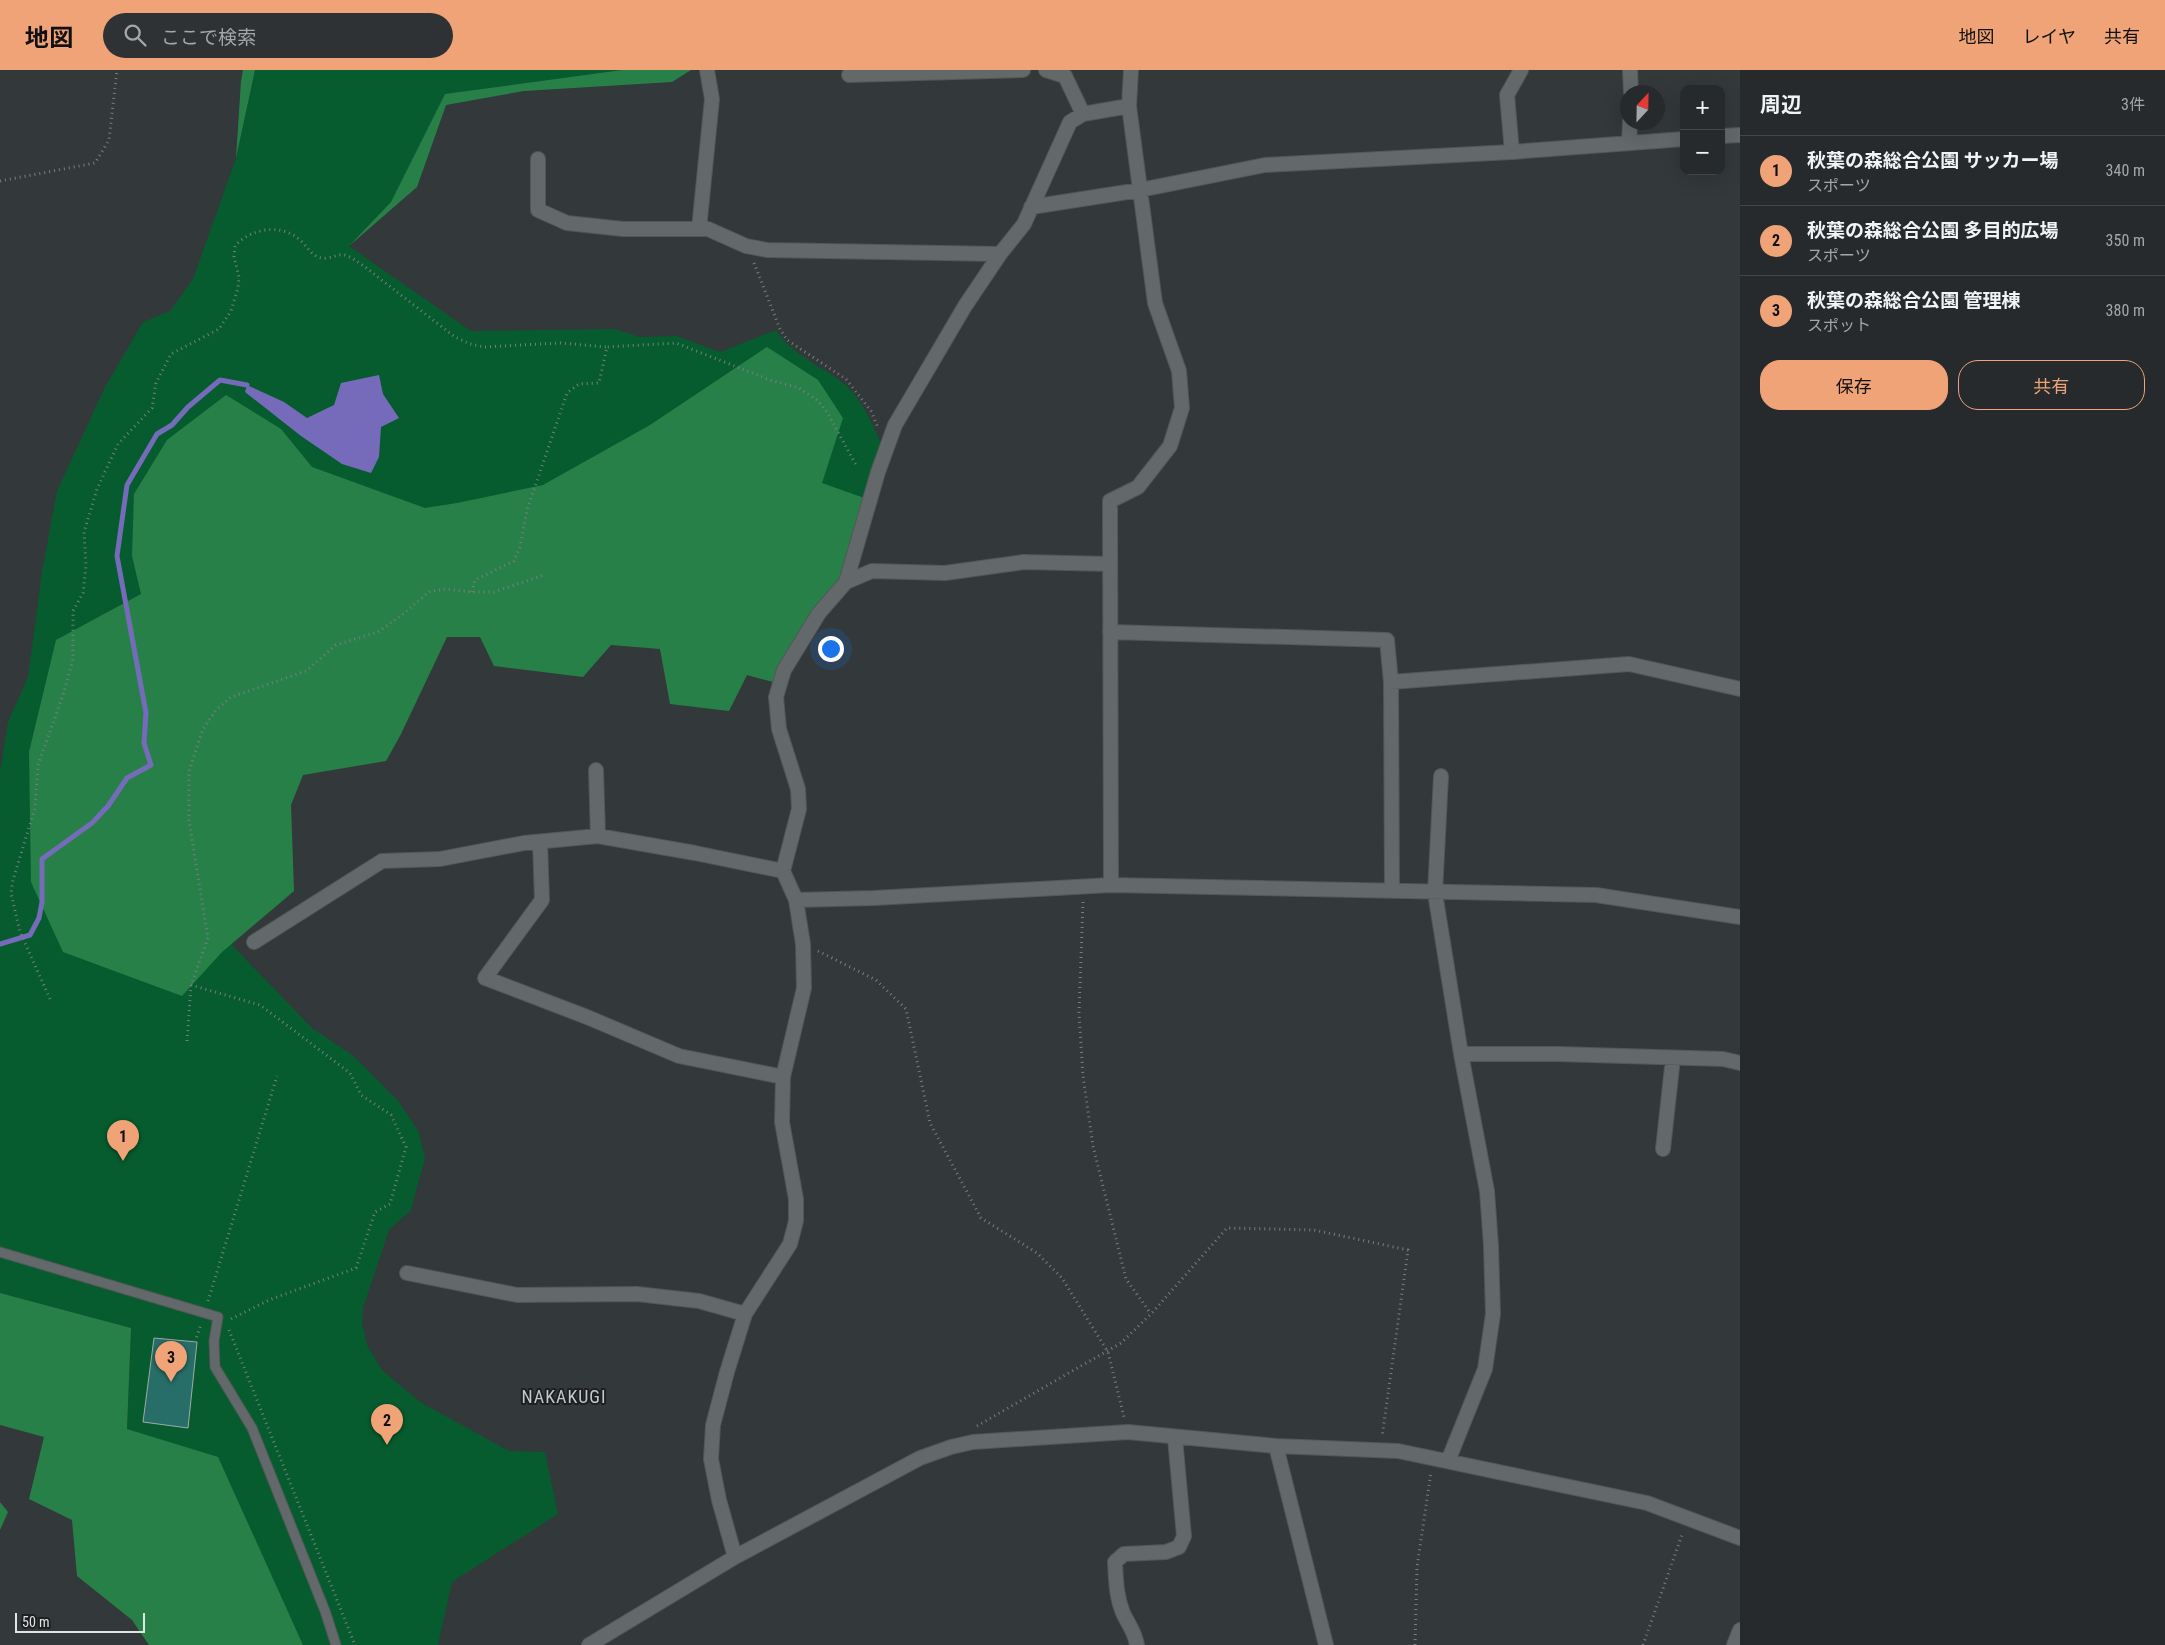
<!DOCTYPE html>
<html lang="ja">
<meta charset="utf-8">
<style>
:root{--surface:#262a2c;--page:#2e3234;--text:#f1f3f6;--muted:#a4a7a9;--line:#424648;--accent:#efa377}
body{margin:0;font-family:"Roboto Condensed","Noto Sans JP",sans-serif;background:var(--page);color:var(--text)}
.controls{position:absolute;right:15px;top:15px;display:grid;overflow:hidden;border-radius:10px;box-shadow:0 5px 20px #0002}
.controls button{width:45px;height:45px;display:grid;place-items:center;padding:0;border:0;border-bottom:1px solid var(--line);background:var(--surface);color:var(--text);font:25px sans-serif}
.compass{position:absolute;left:1620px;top:15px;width:45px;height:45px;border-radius:50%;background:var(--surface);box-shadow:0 5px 20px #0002;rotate:22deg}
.scale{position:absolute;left:15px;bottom:12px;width:130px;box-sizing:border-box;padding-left:5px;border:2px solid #e1e4e5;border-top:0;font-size:14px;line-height:18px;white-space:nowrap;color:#e1e4e5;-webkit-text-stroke:4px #1d1f20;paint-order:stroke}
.you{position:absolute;left:830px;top:578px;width:18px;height:18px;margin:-12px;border:4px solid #fff;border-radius:50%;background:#1a73e8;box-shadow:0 0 0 8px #1a73e833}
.badge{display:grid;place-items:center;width:32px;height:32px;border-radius:50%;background:var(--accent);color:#111;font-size:16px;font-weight:700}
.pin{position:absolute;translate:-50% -41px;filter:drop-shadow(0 1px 2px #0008)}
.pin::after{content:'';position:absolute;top:26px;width:18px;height:15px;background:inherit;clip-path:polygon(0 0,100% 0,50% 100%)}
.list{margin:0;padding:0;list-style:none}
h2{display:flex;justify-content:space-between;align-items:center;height:65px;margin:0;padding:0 20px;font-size:21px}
h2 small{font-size:16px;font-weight:400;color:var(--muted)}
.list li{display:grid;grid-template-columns:32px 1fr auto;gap:15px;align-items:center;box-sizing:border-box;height:70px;padding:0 20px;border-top:1px solid var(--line)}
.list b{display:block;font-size:19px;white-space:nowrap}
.list p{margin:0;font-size:16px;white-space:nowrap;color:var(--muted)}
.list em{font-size:16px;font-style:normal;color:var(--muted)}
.actions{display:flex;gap:10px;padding:15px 20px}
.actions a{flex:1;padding:11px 0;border:1px solid var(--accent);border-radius:20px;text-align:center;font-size:18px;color:var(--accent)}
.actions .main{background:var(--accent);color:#111}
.icon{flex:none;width:28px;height:28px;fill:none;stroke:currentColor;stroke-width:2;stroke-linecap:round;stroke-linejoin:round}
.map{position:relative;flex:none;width:1740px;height:1575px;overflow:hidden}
header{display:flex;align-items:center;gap:30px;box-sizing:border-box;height:70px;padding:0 25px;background:var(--accent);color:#111}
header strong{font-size:24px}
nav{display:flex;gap:28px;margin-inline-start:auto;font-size:18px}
.search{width:350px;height:45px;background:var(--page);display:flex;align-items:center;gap:12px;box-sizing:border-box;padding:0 18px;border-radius:28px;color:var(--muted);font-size:19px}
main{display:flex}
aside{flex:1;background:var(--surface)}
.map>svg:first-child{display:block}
.green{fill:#065c2e}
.forest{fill:#288049}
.water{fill:#756bba}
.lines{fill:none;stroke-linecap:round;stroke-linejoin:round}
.stream{stroke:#756bba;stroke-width:5}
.building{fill:#266e67;stroke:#a3a9a8}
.service-casing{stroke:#525658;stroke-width:11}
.minor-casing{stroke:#525658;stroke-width:16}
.tertiary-casing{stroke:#525658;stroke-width:16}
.path{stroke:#797d7e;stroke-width:3;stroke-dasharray:1 4;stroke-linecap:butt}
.service{stroke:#63686a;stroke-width:9}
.minor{stroke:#63686a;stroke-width:14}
.tertiary{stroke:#63686a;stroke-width:14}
.labels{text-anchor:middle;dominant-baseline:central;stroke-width:4;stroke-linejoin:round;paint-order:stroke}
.quarter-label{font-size:18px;letter-spacing:1px;fill:#c3c8ca;stroke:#1d1f20}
</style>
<header>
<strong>地図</strong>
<div class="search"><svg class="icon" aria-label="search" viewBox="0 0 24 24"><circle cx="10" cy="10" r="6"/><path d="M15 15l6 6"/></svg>ここで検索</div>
<nav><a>地図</a><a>レイヤ</a><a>共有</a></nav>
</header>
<main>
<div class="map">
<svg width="1740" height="1575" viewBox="0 0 1740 1575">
<rect width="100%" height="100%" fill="#33383a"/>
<!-- green -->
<path class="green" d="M255,0H622L445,24L391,132L349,176L471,261L615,259L640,267L677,266L720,282L776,260C793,286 819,294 843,313C864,330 874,358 885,382L851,498L453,533L211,811L232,875L312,958L355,987L398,1031L418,1060L425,1088L411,1140L389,1160L363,1238L362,1254L367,1275L382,1300L420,1332L509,1381L545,1382L558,1444L452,1512L438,1575H303L218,1388L127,1359L131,1258L0,1223V702L8,652L28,607L42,502L57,421L105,317L143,252L170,241L193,209L236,88Z"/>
<!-- forest -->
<path class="forest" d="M243,0H255L236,88L241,11Z
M622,0H691L672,12L524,21L446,35L417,117L349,176L391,132L445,24Z
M767,277L818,310L843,348L822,413L867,429L845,511L780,614L747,605L729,641L670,634L660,579L611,575L583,607L494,596L480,567H447L400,666L386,691L303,705L291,735L294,821L222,882L182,926L63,882L31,812L29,682L56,570L141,524L132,486L134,424L167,370L226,325L281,359L312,397L425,438L457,433L543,415L650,355Z
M0,1223L131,1258L127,1359L218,1387L303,1575H149L132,1550L77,1506L72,1450L29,1429L44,1367L0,1355Z
M0,1432L8,1442L0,1460Z"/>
<!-- water -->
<path class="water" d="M379,305L383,324L399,348L381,357L379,387L371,403L342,394L301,366L245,322L247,315L284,332L307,348L334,335L341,313Z"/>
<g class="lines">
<!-- stream -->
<path class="stream" d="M0,874L30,865L39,848L42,832V789L92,753L108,736L127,708L151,695L144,673L146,643L117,486L127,415L157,364L172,355L188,337L220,310L247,315"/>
</g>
<!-- building -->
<path class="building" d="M154,1268L197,1272L188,1358L143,1352Z"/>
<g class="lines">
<defs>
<path id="service" d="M0,1182L218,1247L214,1271L215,1297L252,1358L325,1541L336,1575"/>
<path id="minor" d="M1046,0L1065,6L1083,44
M1630,0L1631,22
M849,5L1023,0
M1721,66L1740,65
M1629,73L1630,52
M1512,82L1507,25L1521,0
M538,89V140L567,153L623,159H708L746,176L767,180L1000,184
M1031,137L1140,120L1265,95L1512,82L1684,69
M699,159L712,29L707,0
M846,512L872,501L945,503L1024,492L1110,494
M1110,562L1387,570L1391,612L1392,821
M1391,612L1629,594L1740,619
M596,700L598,766
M1441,706L1435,823L1461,984L1487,1121L1491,1176L1493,1244L1485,1299L1448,1391
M540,772L542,830L485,908L587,947L679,986L783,1007
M1111,815L1110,431L1138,417L1170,376L1182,338L1179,301L1155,233L1129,36L1131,0
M796,830L874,828L1111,815L1596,825L1740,847
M254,872L382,791L440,789L524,773L598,766L695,783L783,801
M1461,984H1558L1723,989L1740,993
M1663,1079L1673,988
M407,1203L517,1225L637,1224L699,1231L745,1244
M1276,1376L1326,1575
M735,1487L719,1430L711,1389L713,1355L727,1302L745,1244L790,1174L796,1151V1129L782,1052L783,1007L804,918L803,874L796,830L783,801L799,739L798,719L779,659L776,627L784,600L819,543L846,512L878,402L895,355L965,236L1000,184L1024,154L1070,52L1083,44L1129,36
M589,1575L735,1487L920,1388L951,1377L973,1372L1128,1362L1276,1376L1398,1381L1647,1433L1740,1468
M1137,1575C1135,1562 1128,1554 1123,1543C1116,1526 1116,1509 1115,1492L1124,1484L1166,1482L1179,1477L1184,1466L1175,1368"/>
<path id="tertiary" d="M1734,1575L1740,1560"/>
</defs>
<!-- service casing -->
<use href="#service" class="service-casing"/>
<!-- minor casing -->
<use href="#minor" class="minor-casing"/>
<!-- tertiary casing -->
<use href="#tertiary" class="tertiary-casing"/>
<!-- path -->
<path class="path" d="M0,111L95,93L109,70L117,0
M754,193L780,259L787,270L846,309L871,341L878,358
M472,522L475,510L514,491L520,477L527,440L567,323L579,314L599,313L607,277L676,273L770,310L799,318L817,330L827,342L856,395
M1083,832L1079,943L1083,1006L1093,1076L1126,1209L1151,1244
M818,881L876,910L906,939L930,1053L981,1148L1037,1183L1062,1208L1108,1282L1124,1347
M191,915L260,935L350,1003L361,1025L391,1045L406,1077L390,1134L375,1142L356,1198L269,1230L231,1249L230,1251
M50,929L20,862L11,823L13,810L35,738L38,695L63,625L73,589V541L83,523L86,495L84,462L97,419L118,374L152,338L156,313L171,284L219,259L231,241L238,218L239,207L234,187L235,176C251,158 281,153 300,170C306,175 309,182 316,186C328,193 337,181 348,186C363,194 375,205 388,215C410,232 433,250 455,267L470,274L484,277L560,273L607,277
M187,971L191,915L208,868L189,751V701L203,659L216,640L231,627L306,601L336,575L378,562L403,544L430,521L446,519L472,522H494L544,505
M208,1231L277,1006
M229,1260L355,1575
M195,1272L201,1254
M977,1356L1121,1273L1151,1244L1227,1158L1314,1160L1408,1180L1382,1367
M1415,1575L1417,1497L1431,1402
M1643,1575L1683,1462"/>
<!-- service -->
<use href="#service" class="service"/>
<!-- minor -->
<use href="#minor" class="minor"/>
<!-- tertiary -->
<use href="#tertiary" class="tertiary"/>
</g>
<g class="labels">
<!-- quarter labels -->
<g class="quarter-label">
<text x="564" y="1326">NAKAKUGI</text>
</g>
</g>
</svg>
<div class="controls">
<button>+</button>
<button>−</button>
</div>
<svg class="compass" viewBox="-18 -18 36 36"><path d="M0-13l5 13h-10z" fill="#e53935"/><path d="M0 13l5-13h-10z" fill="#a4a7a9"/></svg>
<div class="scale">50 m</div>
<div class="you"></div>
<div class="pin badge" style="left:123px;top:1091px">1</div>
<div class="pin badge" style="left:387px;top:1375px">2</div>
<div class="pin badge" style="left:171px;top:1312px">3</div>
</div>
<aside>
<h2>周辺<small>3件</small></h2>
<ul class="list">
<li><span class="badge">1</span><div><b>秋葉の森総合公園 サッカー場</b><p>スポーツ</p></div><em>340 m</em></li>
<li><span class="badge">2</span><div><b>秋葉の森総合公園 多目的広場</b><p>スポーツ</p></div><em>350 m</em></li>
<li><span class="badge">3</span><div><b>秋葉の森総合公園 管理棟</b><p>スポット</p></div><em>380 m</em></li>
</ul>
<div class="actions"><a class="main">保存</a><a>共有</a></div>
</aside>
</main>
